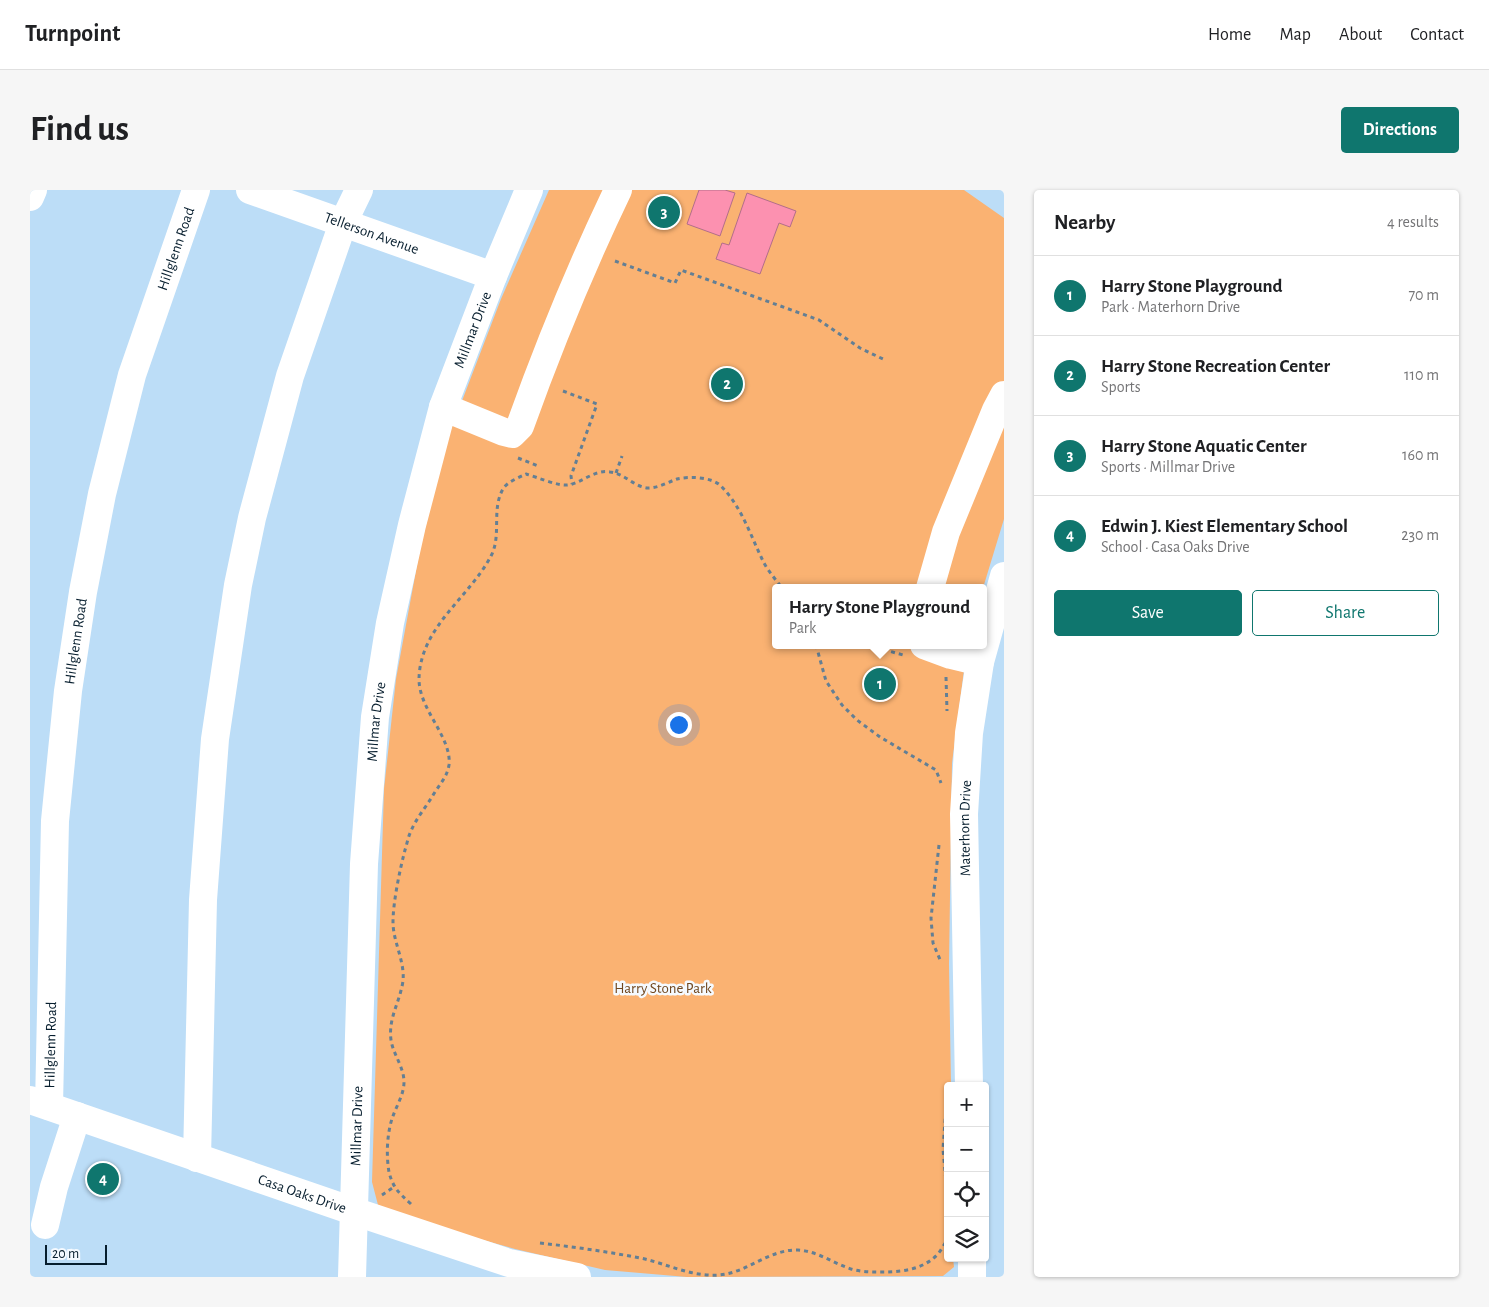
<!DOCTYPE html>
<meta charset="utf-8">
<style>
:root{--surface:#fff;--page:#f6f6f6;--text:#202124;--muted:#757577;--line:#e0e0e0;--accent:#0f766e}
body{margin:0;font-family:"Alegreya Sans",sans-serif;background:var(--page);color:var(--text)}
.controls{position:absolute;right:15px;bottom:15px;display:grid;overflow:hidden;border-radius:5px;box-shadow:0 1px 4px #0004}
.controls button{width:45px;height:45px;display:grid;place-items:center;padding:0;border:0;border-bottom:1px solid var(--line);background:var(--surface);color:var(--text);font:25px sans-serif}
.scale{position:absolute;left:15px;bottom:12px;width:62px;box-sizing:border-box;padding-left:5px;border:2px solid #071e2e;border-top:0;font-size:14px;line-height:18px;white-space:nowrap;color:#071e2e;-webkit-text-stroke:4px #f5faff;paint-order:stroke}
.you{position:absolute;left:648px;top:534px;width:18px;height:18px;margin:-12px;border:4px solid #fff;border-radius:50%;background:#1a73e8;box-shadow:0 0 0 8px #1a73e833}
.badge{display:grid;place-items:center;width:32px;height:32px;border-radius:50%;background:var(--accent);color:#fff;font-size:16px;font-weight:700}
.pin{position:absolute;translate:-50% -50%;border:2px solid #fff;box-shadow:0 1px 5px #0006}
.popup{position:absolute;left:742px;top:394px;width:215px;height:65px;box-sizing:border-box;display:grid;place-content:center;border-radius:5px;background:var(--surface);filter:drop-shadow(0 1px 4px #0005);font-size:16px;white-space:nowrap;color:var(--muted)}
.popup b{font-size:19px;color:var(--text)}
.popup::after{content:'';position:absolute;left:50%;top:100%;margin-left:-10px;border:10px solid transparent;border-top-color:var(--surface)}
.list{margin:0;padding:0;list-style:none}
h2{display:flex;justify-content:space-between;align-items:center;height:65px;margin:0;padding:0 20px;font-size:21px}
h2 small{font-size:16px;font-weight:400;color:var(--muted)}
.list li{display:grid;grid-template-columns:32px 1fr auto;gap:15px;align-items:center;box-sizing:border-box;height:80px;padding:0 20px;border-top:1px solid var(--line)}
.list b{display:block;font-size:19px;white-space:nowrap}
.list p{margin:0;font-size:16px;white-space:nowrap;color:var(--muted)}
.list em{font-size:16px;font-style:normal;color:var(--muted)}
.actions{display:flex;gap:10px;padding:15px 20px}
.actions a{flex:1;padding:11px 0;border:1px solid var(--accent);border-radius:5px;text-align:center;font-size:18px;color:var(--accent)}
.actions .main{background:var(--accent);color:#fff}
.icon{flex:none;width:28px;height:28px;fill:none;stroke:currentColor;stroke-width:2;stroke-linecap:round;stroke-linejoin:round}
.map{position:relative;flex:none;width:974px;height:1087px;overflow:hidden;border-radius:5px}
header{display:flex;align-items:center;gap:30px;box-sizing:border-box;height:70px;padding:0 25px;background:var(--surface);border-bottom:1px solid var(--line)}
header strong{font-size:24px}
nav{display:flex;gap:28px;margin-inline-start:auto;font-size:18px}
.intro{display:flex;align-items:center;justify-content:space-between;box-sizing:border-box;height:120px;padding:0 30px}
h1{margin:0;font-size:35px}
.button{padding:12px 22px;border-radius:5px;background:var(--accent);color:#fff;font-size:18px;font-weight:700}
main{display:flex;gap:30px;padding:0 30px}
aside{flex:1;background:var(--surface);border-radius:5px;box-shadow:0 1px 4px #0004}
.map>svg:first-child{display:block}
.green{fill:#fab272}
.water{fill:#fc91b0;stroke:#b26e89}
.lines{fill:none;stroke-linecap:round;stroke-linejoin:round}
.path{stroke:#637f94;stroke-width:3;stroke-dasharray:4 4;stroke-linecap:butt}
.minor{stroke:#fff;stroke-width:28}
.labels{text-anchor:middle;dominant-baseline:central;stroke-width:5;stroke-linejoin:round;paint-order:stroke}
.street-label{font-size:15px;fill:#071e2e;stroke:#f5faff}
.park-label{font-size:15px;fill:#70471f;stroke:#f5faff}
</style>
<header>
<strong>Turnpoint</strong>
<nav><a>Home</a><a>Map</a><a>About</a><a>Contact</a></nav>
</header>
<div class="intro"><h1>Find us</h1><a class="button">Directions</a></div>
<main>
<div class="map">
<svg width="974" height="1087" viewBox="0 0 974 1087">
<rect width="100%" height="100%" fill="#bcddf7"/>
<!-- green -->
<path class="green" d="M519,0H934L974,28V329L953,398H746V455H940L934,480L922,573L919,774L921,896H918V1068H923L924,1077L913,1086L657,1087L575,1080L485,1059L406,1037L348,1015L342,992L354,599L366,489L390,359L417,250L471,109Z"/>
<!-- water -->
<path class="water" d="M669,0H695L705,3L690,46L657,34Z
M717,3L766,21L760,37L749,33L730,84L686,69L692,53L699,55Z"/>
<g class="lines">
<!-- path -->
<path class="path" d="M585,71L645,93L651,80L789,130L830,158L855,170
M533,201L567,214L541,286L542,294
M488,268L508,276
M586,283L592,266
M786,455L796,491L812,515L827,530L850,547L906,580L911,593
M838,455L873,465
M916,487L917,521
M909,655L901,728L903,753L911,772
M917,905L913,959L918,1013
M352,1005L364,997
M381,1014C369,1003 363,998 359,982C356,965 357,942 363,926C367,915 374,904 374,892C374,877 363,864 361,850C358,828 370,812 373,791C375,771 363,752 363,732C363,712 370,679 375,660C377,654 378,647 381,641C386,629 395,618 402,607C408,596 417,588 419,575C422,547 389,520 389,489C390,437 439,408 461,366C472,345 461,320 473,299C477,292 488,288 496,284C507,287 527,296 537,295C551,294 564,279 580,282C594,283 604,297 618,298C629,298 638,292 647,289C660,286 682,287 691,296C712,317 721,347 734,373C739,382 746,390 752,398
M510,1053C545,1057 580,1062 615,1069C639,1075 663,1087 689,1085C717,1083 739,1059 768,1060C787,1061 803,1073 821,1079C831,1082 841,1082 851,1082C871,1082 892,1080 907,1065C911,1061 914,1054 918,1049"/>
<!-- minor -->
<g class="minor">
<path id="s1" d="M220,0L463,86"/>
<path d="M0,7L3,0"/>
<path d="M413,217L474,242L482,244L490,236C519,155 551,77 588,0"/>
<path d="M900,398L916,342L966,220L974,205"/>
<path d="M894,455L921,465L950,472"/>
<path id="s2" d="M939,896L934,624L939,543L950,472L974,386"/>
<path id="s3" d="M0,910L323,1021L479,1073L547,1087"/>
<path id="s4" d="M19,916L25,631L38,501L53,402L72,304L102,185L166,0"/>
<path d="M167,968L173,710L185,549L208,395L222,328L260,186L313,33L329,0"/>
<path d="M15,1035L24,997L47,926"/>
<path d="M942,1068V1087"/>
<path id="s5" d="M322,1087L334,674L345,527L360,433L382,335L413,217L463,86L499,0"/>
</g>
</g>
<g class="labels">
<!-- street labels -->
<g class="street-label">
<text stroke="none"><textPath href="#s1" startOffset="129">Tellerson Avenue</textPath></text>
<text stroke="none"><textPath href="#s4" startOffset="872">Hillglenn Road</textPath></text>
<text stroke="none"><textPath href="#s5" startOffset="961">Millmar Drive</textPath></text>
<text stroke="none"><textPath href="#s4" startOffset="466">Hillglenn Road</textPath></text>
<text stroke="none"><textPath href="#s5" startOffset="556">Millmar Drive</textPath></text>
<text stroke="none"><textPath href="#s2" startOffset="258">Materhorn Drive</textPath></text>
<text stroke="none"><textPath href="#s4" startOffset="61">Hillglenn Road</textPath></text>
<text stroke="none"><textPath href="#s5" startOffset="151">Millmar Drive</textPath></text>
<text stroke="none"><textPath href="#s3" startOffset="288">Casa Oaks Drive</textPath></text>
</g>
<!-- park labels -->
<g class="park-label">
<text x="633" y="798">Harry Stone Park</text>
</g>
</g>
</svg>
<div class="controls">
<button>+</button>
<button>−</button>
<button><svg class="icon" aria-label="locate" viewBox="0 0 24 24"><circle cx="12" cy="12" r="6"/><path d="M12 2v4M12 18v4M2 12h4M18 12h4"/></svg></button>
<button><svg class="icon" aria-label="layers" viewBox="0 0 24 24"><path d="M12 4l9 5-9 5-9-5zM3 14l9 5 9-5"/></svg></button>
</div>
<div class="scale">20 m</div>
<div class="you"></div>
<div class="pin badge" style="left:850px;top:494px">1</div>
<div class="popup"><b>Harry Stone Playground</b>Park</div>
<div class="pin badge" style="left:697px;top:194px">2</div>
<div class="pin badge" style="left:634px;top:22px">3</div>
<div class="pin badge" style="left:73px;top:989px">4</div>
</div>
<aside>
<h2>Nearby<small>4 results</small></h2>
<ul class="list">
<li><span class="badge">1</span><div><b>Harry Stone Playground</b><p>Park · Materhorn Drive</p></div><em>70 m</em></li>
<li><span class="badge">2</span><div><b>Harry Stone Recreation Center</b><p>Sports</p></div><em>110 m</em></li>
<li><span class="badge">3</span><div><b>Harry Stone Aquatic Center</b><p>Sports · Millmar Drive</p></div><em>160 m</em></li>
<li><span class="badge">4</span><div><b>Edwin J. Kiest Elementary School</b><p>School · Casa Oaks Drive</p></div><em>230 m</em></li>
</ul>
<div class="actions"><a class="main">Save</a><a>Share</a></div>
</aside>
</main>
